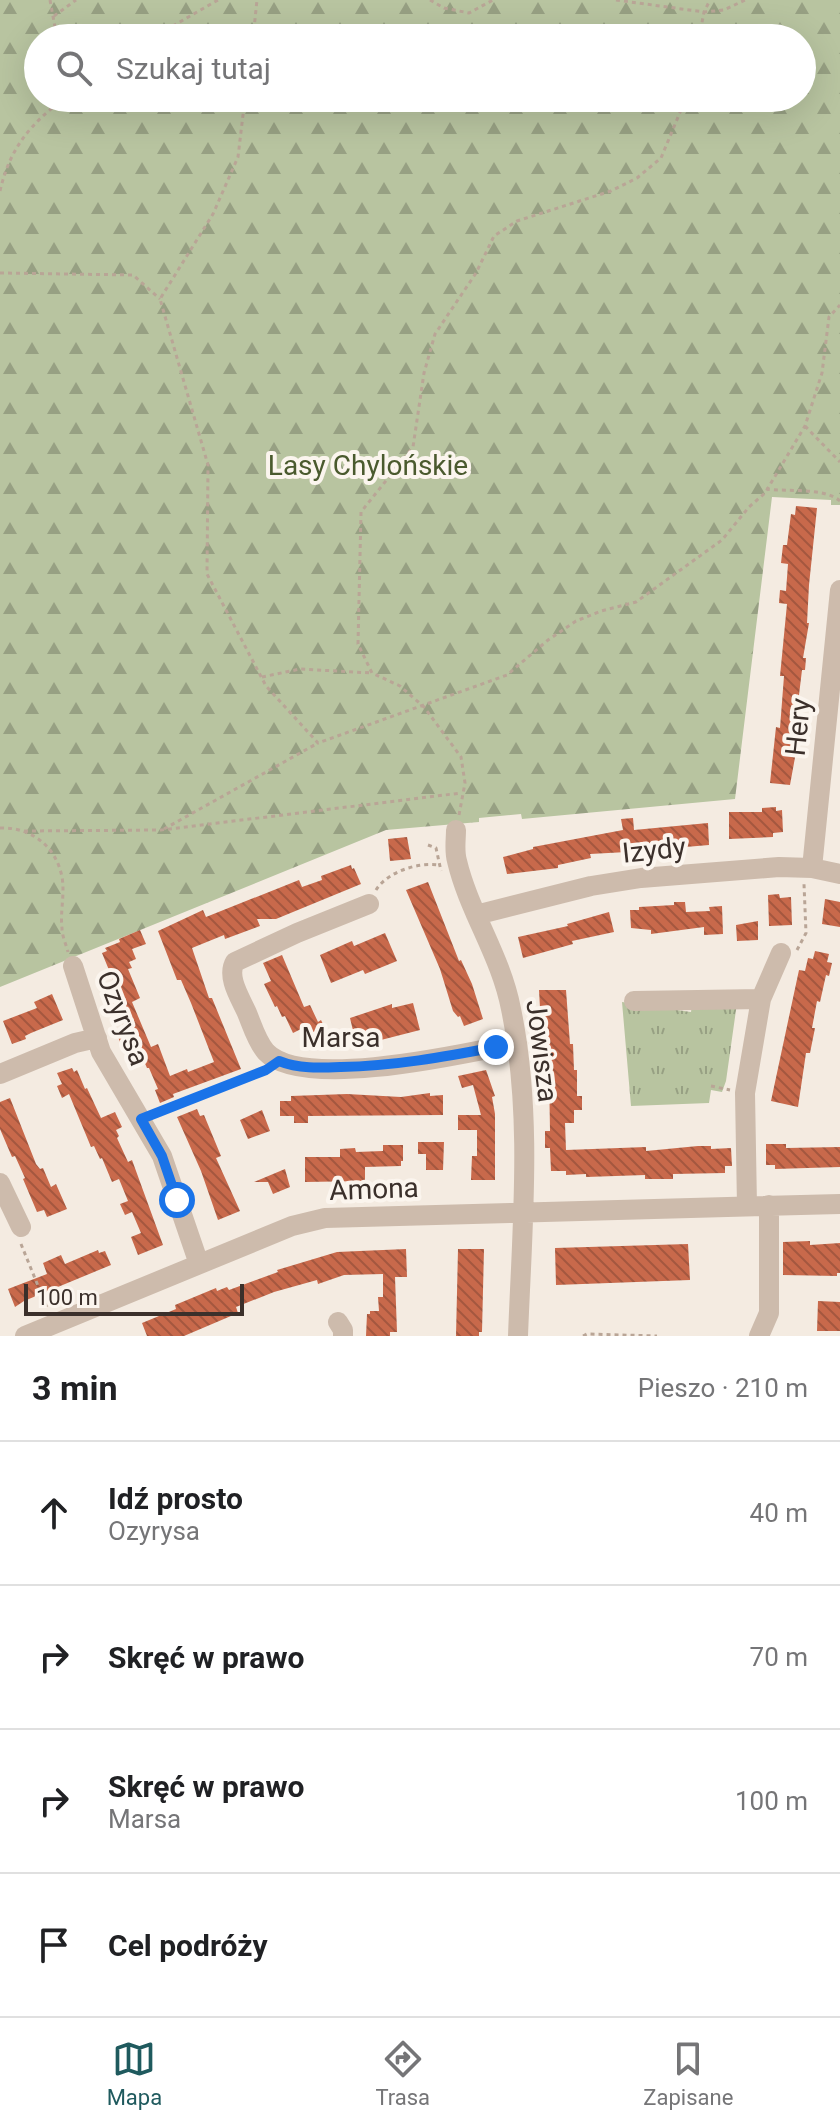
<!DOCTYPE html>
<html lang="pl">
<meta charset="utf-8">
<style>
:root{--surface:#fff;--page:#f2f2f2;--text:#202124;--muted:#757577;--line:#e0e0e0;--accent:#1f5a5e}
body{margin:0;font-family:Roboto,sans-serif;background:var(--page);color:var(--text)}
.scale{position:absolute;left:24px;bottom:20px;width:220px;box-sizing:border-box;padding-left:8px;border:4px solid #3b302b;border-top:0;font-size:22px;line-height:28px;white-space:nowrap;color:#3b302b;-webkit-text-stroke:6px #fbf5ee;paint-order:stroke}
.stop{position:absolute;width:24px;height:24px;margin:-18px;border:6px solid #1a73e8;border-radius:50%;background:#fff}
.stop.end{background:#1a73e8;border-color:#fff;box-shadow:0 2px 8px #0008}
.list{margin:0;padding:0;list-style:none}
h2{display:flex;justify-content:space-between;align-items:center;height:104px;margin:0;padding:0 32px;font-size:34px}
h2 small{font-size:26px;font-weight:400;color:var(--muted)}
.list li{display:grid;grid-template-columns:52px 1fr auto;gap:24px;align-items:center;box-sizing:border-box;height:144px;padding:0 32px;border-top:2px solid var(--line)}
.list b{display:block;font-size:30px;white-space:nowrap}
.list p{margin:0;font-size:26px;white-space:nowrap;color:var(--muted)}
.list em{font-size:26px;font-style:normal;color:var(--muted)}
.icon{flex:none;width:44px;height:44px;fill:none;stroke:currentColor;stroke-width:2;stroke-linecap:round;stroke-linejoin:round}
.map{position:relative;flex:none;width:840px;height:1336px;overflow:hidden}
.search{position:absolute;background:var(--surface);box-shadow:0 8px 32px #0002;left:24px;right:24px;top:24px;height:88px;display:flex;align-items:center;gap:20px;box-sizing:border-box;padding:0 28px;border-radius:44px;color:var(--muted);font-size:30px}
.sheet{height:680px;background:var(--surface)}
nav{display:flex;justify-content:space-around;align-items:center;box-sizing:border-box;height:112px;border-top:2px solid var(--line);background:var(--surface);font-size:22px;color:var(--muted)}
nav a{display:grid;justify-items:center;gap:4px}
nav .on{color:var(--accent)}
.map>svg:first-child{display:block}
.forest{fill:url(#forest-firs);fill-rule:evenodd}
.park{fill:url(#park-tufts)}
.building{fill:url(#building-back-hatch)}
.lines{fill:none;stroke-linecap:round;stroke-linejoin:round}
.path{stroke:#b9a596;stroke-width:3;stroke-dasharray:4 4;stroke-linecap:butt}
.minor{stroke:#cdbbac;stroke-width:20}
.route{stroke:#1a73e8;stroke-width:10}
.labels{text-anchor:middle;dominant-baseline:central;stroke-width:8;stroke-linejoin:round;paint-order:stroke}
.park-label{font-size:28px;fill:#4a5a2e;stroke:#fbf5ee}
.street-label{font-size:28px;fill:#3b302b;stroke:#fbf5ee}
</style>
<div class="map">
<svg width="840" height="1336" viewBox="0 0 840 1336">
<defs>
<pattern id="forest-firs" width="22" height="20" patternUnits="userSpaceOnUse" patternTransform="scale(2)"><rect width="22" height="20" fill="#b8c4a0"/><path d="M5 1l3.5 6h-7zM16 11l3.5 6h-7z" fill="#97a083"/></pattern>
<pattern id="park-tufts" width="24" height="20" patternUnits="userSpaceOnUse" patternTransform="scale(2)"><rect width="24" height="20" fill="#b8c4a0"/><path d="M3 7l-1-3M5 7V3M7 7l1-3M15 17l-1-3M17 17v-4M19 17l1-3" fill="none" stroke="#97a083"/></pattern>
<pattern id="building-back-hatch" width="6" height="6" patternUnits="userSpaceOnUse" patternTransform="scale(2)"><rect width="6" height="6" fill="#c8694b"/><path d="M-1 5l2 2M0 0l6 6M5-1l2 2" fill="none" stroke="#a4573f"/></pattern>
</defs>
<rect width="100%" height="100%" fill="#f4ebe1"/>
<!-- forest -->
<path class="forest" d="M0,0H840V505H831V500L772,497L735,799L522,819L521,814L479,818V822L386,830L0,987ZM38,38H802V98H38Z"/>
<!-- park -->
<path class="park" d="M622,1002L691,1012L692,1004L737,1003L726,1081L722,1092L711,1090L709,1103L631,1106Z"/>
<!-- building -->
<path class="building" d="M796,506L817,508L809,585L807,623H809L803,658H806L805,670H802L799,695L797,730H800L790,785L770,783L776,727L780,728L784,676H780L787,604L779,603L780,590L786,591L788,564L781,563L783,545H787L791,514L795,515Z
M776,807V811L782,810L783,832L773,833V837L729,839V812H762V808Z
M633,818L634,830L708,823L709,845L650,850V847L627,849V852L590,854L591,858L558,865V868L507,874L503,857L533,849V847L623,830L621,819Z
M407,837L411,859L390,861L388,839Z
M351,865L352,869L354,868L361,884L276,919H257L260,926L225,939L224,935L192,948L209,998H212L241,1069L173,1094L174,1097L160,1103L155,1090L158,1089L149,1068H147L143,1059L140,1060L132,1040L121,1045L117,1034L125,1031L116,1010L108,1014L104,1005L108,996L118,992L102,953L107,951L105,948L120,942L119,939L140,930L146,944L132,949L136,959L129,962L132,968L128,969L140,998L132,1002L151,1047L158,1044L170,1076L187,1069L188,1072L214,1062L191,1003L181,980H177L158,931L203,910L206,917L299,880L302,887L322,880L321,876Z
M428,882L459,961L461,960L472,984L483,1019L464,1026L460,1016L458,1017L453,1011L440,969L406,890Z
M779,894L780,898L791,897L792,925L769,926L768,895Z
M825,899L840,902V927L822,924Z
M674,902H685L686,912L710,911L709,907L722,906L723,934L704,935V927L651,934V930L631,928L630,910H639V907L674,905Z
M609,912L614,932L572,941L573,944L523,958L518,937L568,926L567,924Z
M758,921V940L737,941L736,925Z
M385,933L397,961L365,974L363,970L331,983L320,955L352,941L354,946Z
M815,951L829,954L827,962L832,963L829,976L826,975L820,1002L817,1001L812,1028H815L810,1053H806L798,1107L771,1101L799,970L805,971L808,958L813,959Z
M282,955L304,1007L310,1005L318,1022L321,1020L329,1037L311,1045L303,1028L293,1033L285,1016L282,1017L277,1006L275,1007L264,984L271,981L263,963Z
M539,990H566L570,1044H573L574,1070H577V1096H582V1110H574V1123H565L566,1150L646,1147V1151L698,1146H711V1149L731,1148L732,1166H725V1173L673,1174V1179H645V1175L586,1177V1174L566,1175V1171H551L550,1148H545V1131H550L549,1070H545V1044H542Z
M52,994L63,1020L31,1033L25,1036L26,1039L12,1044L3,1021L37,1008L34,1002Z
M413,1003L420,1030L377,1041L376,1035L355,1039L350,1018L392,1004V1008Z
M72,1068L74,1072L77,1070L85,1089L87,1088L101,1118L115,1112L122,1127L116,1130L119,1136L117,1138L128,1162L132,1160L163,1245L138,1255L131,1237L141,1233L132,1212L125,1215L120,1204L128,1201L119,1179L112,1182L102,1158L100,1159L94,1146L91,1147L69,1094L62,1098L57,1086L62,1084L57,1073Z
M486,1070L495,1096L492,1097L495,1114V1180H471L472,1156H477V1130H458V1115H481L473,1085L462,1088L458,1076Z
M430,1093V1096L443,1095V1115L308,1116V1123H294V1116H280V1101H291V1096L347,1094L401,1097Z
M10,1098L36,1164L40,1169L43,1168L51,1187L56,1184L67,1209L47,1217L44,1210L37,1212L23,1179L25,1178L15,1156L12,1157L0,1129V1102Z
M197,1109L200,1116L204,1115L221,1156L216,1158L240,1211L218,1220L201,1171L177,1117Z
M262,1110L270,1131L248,1139L240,1120Z
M418,1142H444L443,1170H426V1154H418Z
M766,1144H786V1148L840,1147V1167L775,1169V1165H766Z
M383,1145H403V1161H401V1166L365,1167V1181L305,1182V1157H340V1149L355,1148L356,1152L383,1151Z
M285,1169L290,1187L273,1194L268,1182H254Z
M810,1241V1245L840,1243V1273H837V1276L783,1275V1242Z
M688,1244L690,1280L556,1285L555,1248Z
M406,1249L407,1277H395L397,1332H390V1336H366L367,1314H370V1311H379L378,1297H383V1274L344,1275L318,1284L317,1280L274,1292L236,1307L238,1313L184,1336H147L142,1323L176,1309L175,1305L216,1288L217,1291L227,1287L229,1290L278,1272L277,1270L337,1252Z
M458,1249H484L482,1332H479V1336H456Z
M98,1250L99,1253L105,1251L111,1265L24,1301L15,1307L8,1289L47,1274L43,1263L61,1255L65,1264Z
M818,1301L840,1302V1331H817Z"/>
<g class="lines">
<!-- path -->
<path class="path" d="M50,0L57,38
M430,0L444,8L469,13L493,0
M616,0L704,12L724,10L745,0
M54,16L76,0
M152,38L218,0
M253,38L257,0
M699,38L704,12L710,0
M245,98L238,157L213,214L160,299L208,465L207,574L266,686L318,743L507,675L548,640L576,621L601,611L636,602L722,540L749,507L765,493L805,426L822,373L829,317L840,305
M0,191C10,148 30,124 65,98
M0,273L133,275L160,299
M805,426L840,462
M766,489C787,492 824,487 840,501
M262,677L300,669L372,673
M459,815L465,783L461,757L424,707L400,686L372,673L358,644L361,512L413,447L424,373L435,334L476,273L494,236L517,221L611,191L637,178L661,158L686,98
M0,828C31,827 56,846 62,877C65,894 60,912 62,928C62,936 66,944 68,952
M164,829L318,743
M24,831L161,830L461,793
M428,845L436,848L441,871
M376,890C387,872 418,862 438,865
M797,950L806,933L804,884
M711,1086L730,1090
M158,1113L262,1071
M21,1244L47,1308
M583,1336L587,1334L657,1336"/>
<!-- minor -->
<path class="minor" d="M456,830C456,840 454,851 457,861C469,912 501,956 511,1009C533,1115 522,1228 518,1336
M812,868L840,590
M369,904L297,933L235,962C226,977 241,999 247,1013C252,1025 257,1042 266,1052C303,1091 467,1053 517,1043
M476,915L591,886L641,878L779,867L812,868L840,874
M73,966L101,1052L162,1156L199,1264
M634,1001L761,999
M0,1074L75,1043L97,1038
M0,1183L21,1227
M747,1206L745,1093L761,999L781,953
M338,1322L343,1330V1336
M25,1336L292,1226L325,1218L840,1204
M759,1336L769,1313V1205"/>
</g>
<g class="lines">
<!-- route -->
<path class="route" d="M177,1200L162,1156L141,1119L266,1070L279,1061C299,1069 319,1068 341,1067C394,1066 444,1057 496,1047"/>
</g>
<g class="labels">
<!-- park labels -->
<g class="park-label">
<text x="368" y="465">Lasy Chylońskie</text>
</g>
<!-- street labels -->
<g class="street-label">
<text transform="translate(798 727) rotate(-84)">Hery</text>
<text transform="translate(654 850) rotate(-6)">Izydy</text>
<text transform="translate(123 1018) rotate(69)">Ozyrysa</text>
<text x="341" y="1037">Marsa</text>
<text transform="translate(542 1051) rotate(83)">Jowisza</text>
<text transform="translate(374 1189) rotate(-2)">Amona</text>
</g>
</g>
</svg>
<div class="scale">100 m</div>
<div class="stop" style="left:177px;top:1200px"></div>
<div class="stop end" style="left:496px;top:1047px"></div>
<div class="search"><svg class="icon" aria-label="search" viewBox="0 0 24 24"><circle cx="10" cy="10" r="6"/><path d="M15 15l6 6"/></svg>Szukaj tutaj</div>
</div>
<section class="sheet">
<h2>3 min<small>Pieszo · 210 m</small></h2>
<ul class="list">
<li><svg class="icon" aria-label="ahead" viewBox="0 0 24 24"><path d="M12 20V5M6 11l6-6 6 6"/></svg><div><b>Idź prosto</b><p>Ozyrysa</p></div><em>40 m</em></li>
<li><svg class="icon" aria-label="right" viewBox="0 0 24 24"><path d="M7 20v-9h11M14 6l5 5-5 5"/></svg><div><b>Skręć w prawo</b></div><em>70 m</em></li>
<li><svg class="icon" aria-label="right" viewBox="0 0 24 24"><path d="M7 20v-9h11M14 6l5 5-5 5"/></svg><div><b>Skręć w prawo</b><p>Marsa</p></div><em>100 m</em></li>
<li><svg class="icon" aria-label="arrive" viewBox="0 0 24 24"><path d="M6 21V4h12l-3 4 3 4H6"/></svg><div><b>Cel podróży</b></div></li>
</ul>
</section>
<nav>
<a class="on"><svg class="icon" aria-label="map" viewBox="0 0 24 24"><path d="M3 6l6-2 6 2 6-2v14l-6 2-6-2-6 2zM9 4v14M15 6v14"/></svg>Mapa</a>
<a><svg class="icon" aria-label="directions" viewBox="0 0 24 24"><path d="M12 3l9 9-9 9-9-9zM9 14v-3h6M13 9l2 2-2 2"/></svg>Trasa</a>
<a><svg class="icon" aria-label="saved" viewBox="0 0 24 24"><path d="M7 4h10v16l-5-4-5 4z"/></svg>Zapisane</a>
</nav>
